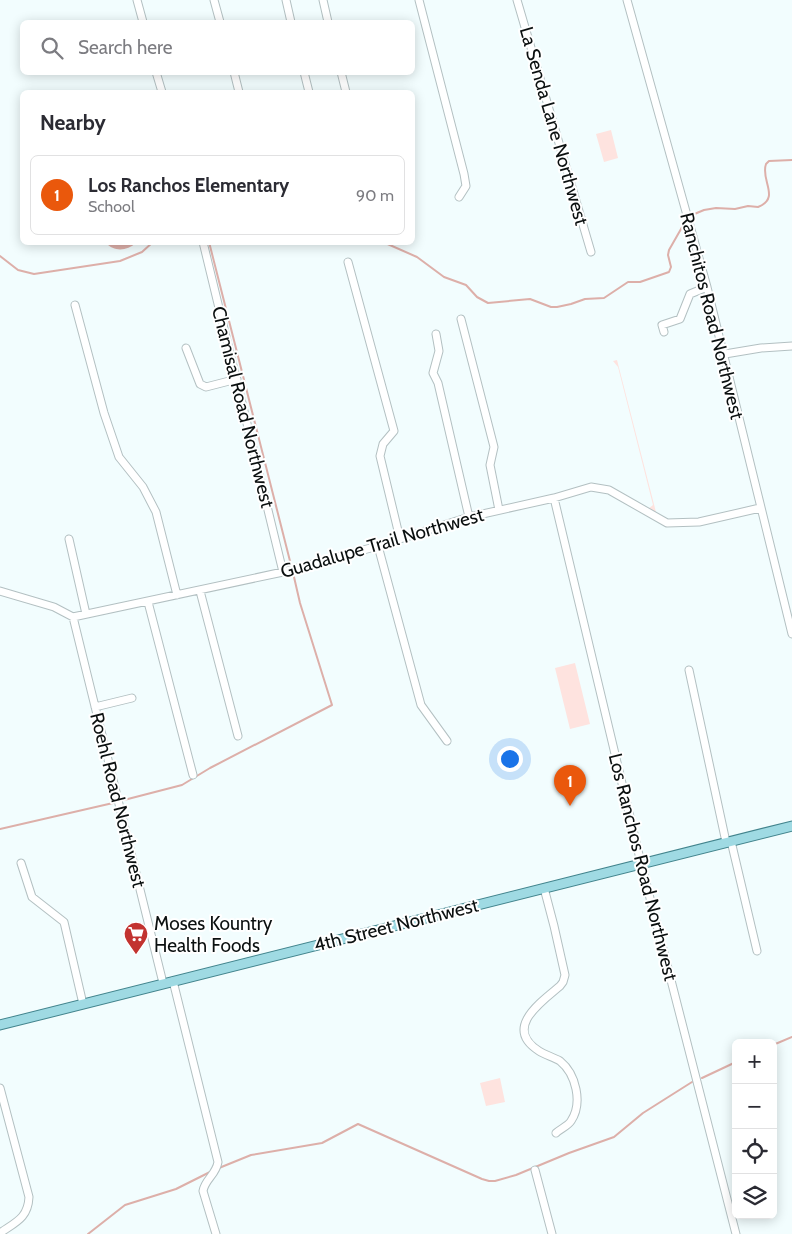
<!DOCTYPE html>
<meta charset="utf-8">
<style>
:root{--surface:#fff;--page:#f7f7f7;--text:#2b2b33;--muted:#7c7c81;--line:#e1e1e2;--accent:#ea580c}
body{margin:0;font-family:Cabin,sans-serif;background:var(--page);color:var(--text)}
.controls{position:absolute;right:15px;bottom:15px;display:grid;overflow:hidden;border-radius:8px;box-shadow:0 2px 12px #0003}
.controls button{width:45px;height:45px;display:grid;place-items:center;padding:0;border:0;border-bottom:1px solid var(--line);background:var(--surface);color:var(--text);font:25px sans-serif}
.you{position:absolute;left:509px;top:758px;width:18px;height:18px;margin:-12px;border:4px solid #fff;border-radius:50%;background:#1a73e8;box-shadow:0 0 0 8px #1a73e833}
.badge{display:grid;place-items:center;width:32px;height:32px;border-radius:50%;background:var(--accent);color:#fff;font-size:16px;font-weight:700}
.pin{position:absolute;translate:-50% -41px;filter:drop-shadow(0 1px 2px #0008)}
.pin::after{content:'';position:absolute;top:26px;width:18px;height:15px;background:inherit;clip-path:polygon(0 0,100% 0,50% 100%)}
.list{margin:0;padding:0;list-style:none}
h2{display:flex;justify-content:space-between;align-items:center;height:65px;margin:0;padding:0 20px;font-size:21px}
h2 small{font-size:16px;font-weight:400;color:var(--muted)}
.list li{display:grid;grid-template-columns:32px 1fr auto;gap:15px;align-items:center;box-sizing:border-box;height:80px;margin:0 10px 10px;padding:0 10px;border:1px solid var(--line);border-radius:8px}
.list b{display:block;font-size:19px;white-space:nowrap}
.list p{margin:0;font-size:16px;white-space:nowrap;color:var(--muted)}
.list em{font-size:16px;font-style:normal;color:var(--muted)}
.icon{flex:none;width:28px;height:28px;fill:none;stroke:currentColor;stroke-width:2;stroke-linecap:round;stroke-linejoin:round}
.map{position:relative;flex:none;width:792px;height:1234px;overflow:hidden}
.search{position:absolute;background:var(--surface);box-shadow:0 2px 12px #0003;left:20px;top:20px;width:395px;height:55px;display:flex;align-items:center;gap:12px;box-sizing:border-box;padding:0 18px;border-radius:8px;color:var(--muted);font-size:19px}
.panel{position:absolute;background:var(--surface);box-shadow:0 2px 12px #0003;left:20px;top:90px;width:395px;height:155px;border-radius:8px}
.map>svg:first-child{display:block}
.green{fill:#fee3df}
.water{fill:#ddafa9}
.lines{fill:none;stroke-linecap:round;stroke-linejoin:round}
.stream{stroke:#ddafa9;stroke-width:2}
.minor-casing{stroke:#b3c0c2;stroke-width:9}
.major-casing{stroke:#42848d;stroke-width:11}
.minor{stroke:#fff;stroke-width:7}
.major{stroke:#9fdae3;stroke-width:9}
.labels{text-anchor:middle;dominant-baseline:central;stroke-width:4;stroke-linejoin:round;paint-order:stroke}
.street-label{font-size:19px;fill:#0b1010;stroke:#fff}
.poi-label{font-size:19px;fill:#0b1010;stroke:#fff;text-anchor:start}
</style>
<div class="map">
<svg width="792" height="1234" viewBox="0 0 792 1234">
<rect width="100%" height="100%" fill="#f2fdfe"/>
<!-- green -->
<path class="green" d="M611,130L618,158L604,162L596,134Z
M617,360L657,516L648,509L653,505L618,367L613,361Z
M575,663L590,724L570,729L555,668Z
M500,1078L505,1102L486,1106L480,1083Z"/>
<!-- water -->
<path class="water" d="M106,243H136C127,251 114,252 106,243Z"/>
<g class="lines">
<!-- stream -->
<path class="stream" d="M692,215L704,210L716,208L735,209L748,206L758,207C781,198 760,180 766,164L769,161L792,160
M209,242L291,565
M383,242L417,257L444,277L466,285L477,297L488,303L530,299L551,307H557L571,304L585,299L604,298L628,282H640L669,272L671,267L668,255L669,250L685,222
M0,256L18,270L34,274L120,261L142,252L153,242
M124,800L182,785L210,768L332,705L300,603L294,577
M0,829L113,803
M773,1045L792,1037
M702,1078L736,1062
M219,1168L251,1155L322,1143L358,1124L482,1179L489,1181H495L516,1175L569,1153L614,1137L643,1113L692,1082
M88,1234L125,1205L176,1189L210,1172"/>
<defs>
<path id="minor" d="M137,0L143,22
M214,0L220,22
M286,0L291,22
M323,0L328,22
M419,0L464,174L466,186L459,197
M517,0L591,252
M627,0L707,287L792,634
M156,72L162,92
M234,72L239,92
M304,72L309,92
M341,72L346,92
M203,242L283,572
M348,262L394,431L383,444L380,456L400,539
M75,305L104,413L119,457L143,487L156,512L177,595
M461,319L494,447L490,465L499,510
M664,332L662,325L680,319L690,294L707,287
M436,334L439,351L433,373L438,383L469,517
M186,348L200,384L206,387L237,379
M725,354L761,348L792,346
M554,498L641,863L736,1234
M69,539L86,614
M378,546L421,705L447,741
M0,591L54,607L73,617L283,572L378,546L469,517L554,498L591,487L609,490L667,523L699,522L760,508
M200,591L238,736
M148,602L193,775
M73,617L163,983
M689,670L726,842
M95,707L132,698
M731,841L757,951
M21,863L32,897L64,922L83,1004
M544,888L554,926L565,975L563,982L560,986C541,1002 503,1028 539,1051C545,1055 553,1057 560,1061C576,1074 583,1103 571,1121C568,1126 560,1129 556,1133
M173,981L218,1162C216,1175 205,1179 203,1191L216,1234
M0,1088L29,1197C28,1218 16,1222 0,1233
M535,1170L552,1234"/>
<path id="major" d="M0,1025L792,826"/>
</defs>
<!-- minor casing -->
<use href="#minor" class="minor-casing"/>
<!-- major casing -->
<use href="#major" class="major-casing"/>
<!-- minor -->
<use href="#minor" class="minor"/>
<!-- major -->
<use href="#major" class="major"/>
</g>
<!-- icons -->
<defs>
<symbol id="supermarket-pin" viewBox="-11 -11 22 30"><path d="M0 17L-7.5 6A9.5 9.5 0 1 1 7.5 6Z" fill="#c23330" stroke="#fff"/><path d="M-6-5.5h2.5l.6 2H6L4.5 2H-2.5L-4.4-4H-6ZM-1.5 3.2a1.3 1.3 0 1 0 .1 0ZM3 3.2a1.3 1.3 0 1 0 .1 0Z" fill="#fff"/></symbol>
</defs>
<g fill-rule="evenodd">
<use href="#supermarket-pin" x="122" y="920" width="28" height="38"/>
</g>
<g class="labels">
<!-- street labels -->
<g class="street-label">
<text transform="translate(554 126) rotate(74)">La Senda Lane Northwest</text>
<text transform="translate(712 316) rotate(76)">Ranchitos Road Northwest</text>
<text transform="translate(243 407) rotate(76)">Chamisal Road Northwest</text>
<text transform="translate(382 543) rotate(-16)">Guadalupe Trail Northwest</text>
<text transform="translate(118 800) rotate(76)">Roehl Road Northwest</text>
<text transform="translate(643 867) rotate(76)">Los Ranchos Road Northwest</text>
<text transform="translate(396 925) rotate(-14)">4th Street Northwest</text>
</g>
<!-- poi labels -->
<g class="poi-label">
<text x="154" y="923">Moses Kountry<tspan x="154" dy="22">Health Foods</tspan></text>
</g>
</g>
</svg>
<div class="controls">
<button>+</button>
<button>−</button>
<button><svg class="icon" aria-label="locate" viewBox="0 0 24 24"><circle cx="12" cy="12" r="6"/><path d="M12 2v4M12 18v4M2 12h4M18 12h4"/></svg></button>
<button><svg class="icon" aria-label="layers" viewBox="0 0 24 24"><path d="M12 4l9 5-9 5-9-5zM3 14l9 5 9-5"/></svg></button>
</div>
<div class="you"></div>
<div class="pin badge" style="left:570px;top:806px">1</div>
<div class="search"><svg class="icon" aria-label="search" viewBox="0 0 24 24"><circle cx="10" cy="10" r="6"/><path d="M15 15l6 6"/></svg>Search here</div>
<section class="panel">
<h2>Nearby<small></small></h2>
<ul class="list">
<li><span class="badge">1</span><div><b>Los Ranchos Elementary</b><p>School</p></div><em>90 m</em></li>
</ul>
</section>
</div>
